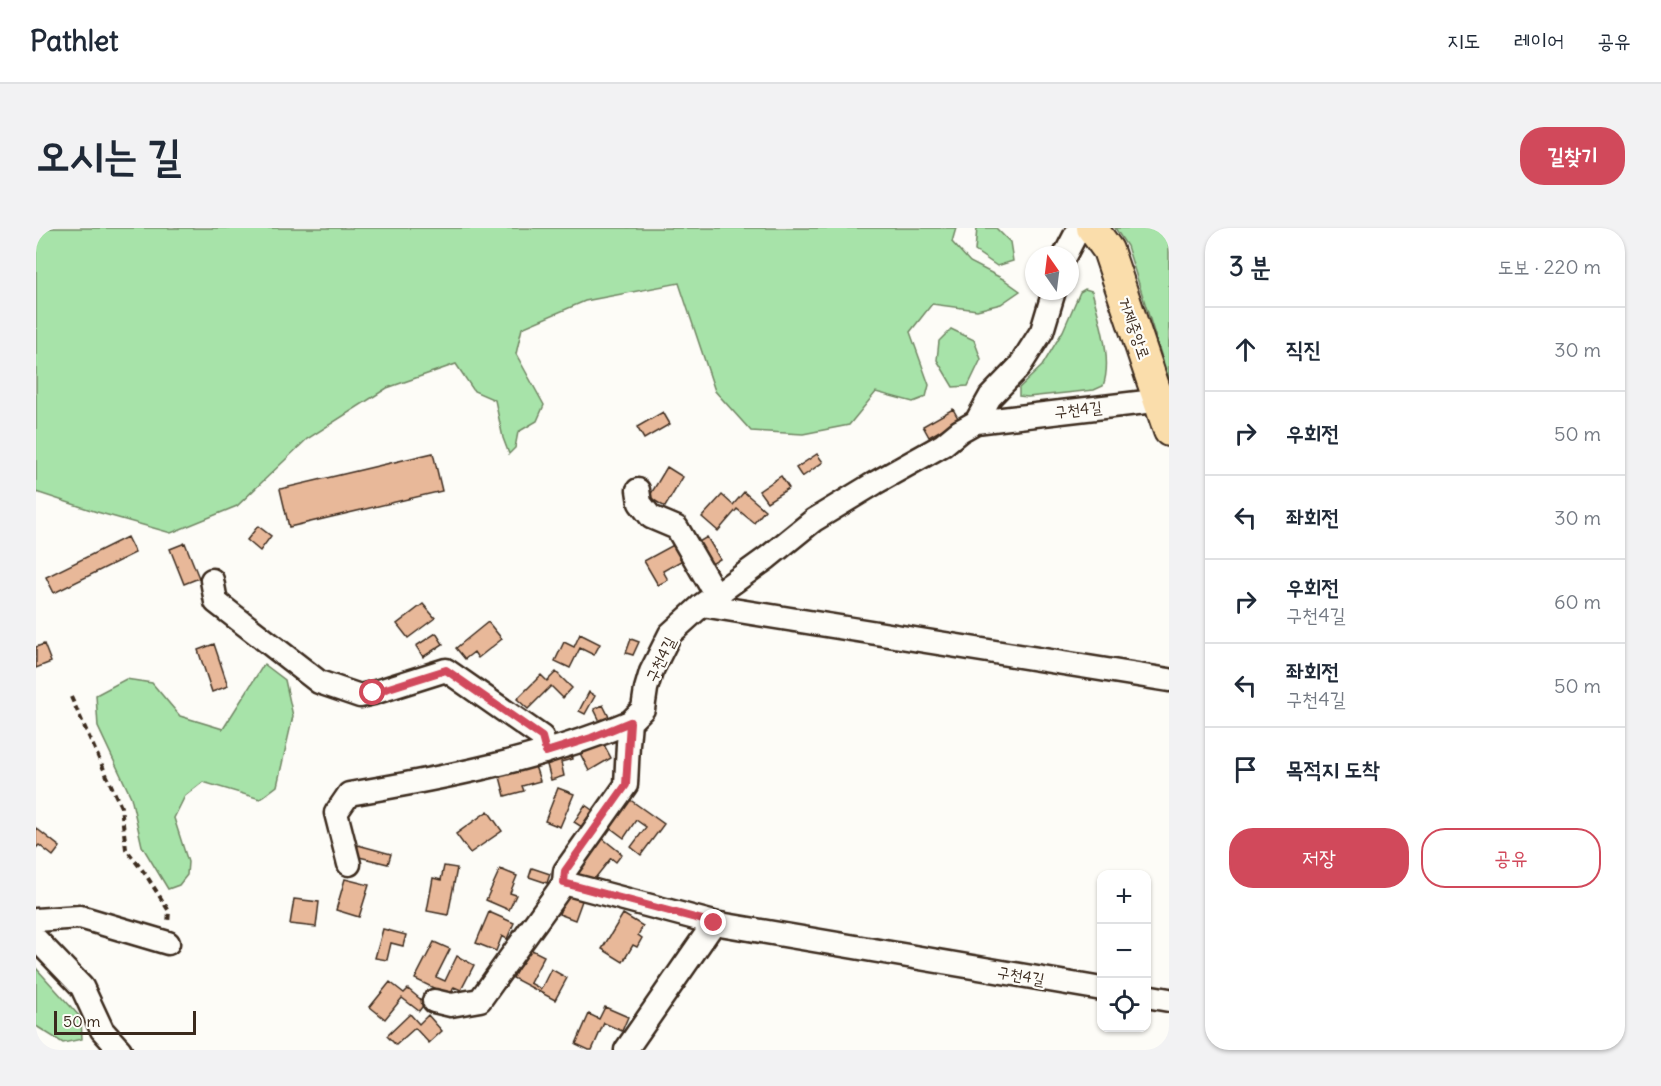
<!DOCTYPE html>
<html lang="ko">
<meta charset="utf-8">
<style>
:root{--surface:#fff;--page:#f2f2f3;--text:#1f2937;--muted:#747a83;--line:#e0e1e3;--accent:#d1495b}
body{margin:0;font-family:Delius,"Poor Story",sans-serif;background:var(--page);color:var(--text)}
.controls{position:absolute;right:18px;bottom:18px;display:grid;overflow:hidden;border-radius:12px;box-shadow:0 2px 4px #0004}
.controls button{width:54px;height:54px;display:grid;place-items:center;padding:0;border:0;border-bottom:2px solid var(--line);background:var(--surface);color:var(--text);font:30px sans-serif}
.compass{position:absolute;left:989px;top:18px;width:54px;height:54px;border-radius:50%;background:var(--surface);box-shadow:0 2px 4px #0004;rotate:346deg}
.scale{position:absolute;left:18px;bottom:15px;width:142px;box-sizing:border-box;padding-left:6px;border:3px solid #3b2a1e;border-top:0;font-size:16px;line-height:21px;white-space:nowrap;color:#3b2a1e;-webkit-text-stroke:4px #fdfcf7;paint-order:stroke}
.stop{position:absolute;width:18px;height:18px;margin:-14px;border:4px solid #d1495b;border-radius:50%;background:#fff}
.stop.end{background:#d1495b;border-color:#fff;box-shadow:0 2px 6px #0008}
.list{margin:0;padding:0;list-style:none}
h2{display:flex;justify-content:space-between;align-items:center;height:78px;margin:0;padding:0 24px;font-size:26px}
h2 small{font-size:20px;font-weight:400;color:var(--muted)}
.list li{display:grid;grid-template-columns:39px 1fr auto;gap:18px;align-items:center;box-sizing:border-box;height:84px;padding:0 24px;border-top:2px solid var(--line)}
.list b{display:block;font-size:22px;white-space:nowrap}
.list p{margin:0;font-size:20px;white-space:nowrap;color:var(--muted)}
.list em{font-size:20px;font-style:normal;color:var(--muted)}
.actions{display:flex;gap:12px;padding:18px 24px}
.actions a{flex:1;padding:14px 0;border:2px solid var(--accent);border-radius:24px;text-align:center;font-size:21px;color:var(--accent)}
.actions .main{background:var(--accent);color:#fff}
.icon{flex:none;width:33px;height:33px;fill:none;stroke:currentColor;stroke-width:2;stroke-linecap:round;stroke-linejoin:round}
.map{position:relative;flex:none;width:1133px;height:822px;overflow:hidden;border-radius:24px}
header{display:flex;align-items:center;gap:36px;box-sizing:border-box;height:84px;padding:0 30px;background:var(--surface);border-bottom:2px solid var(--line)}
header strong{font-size:28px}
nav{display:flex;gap:33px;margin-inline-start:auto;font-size:21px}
.intro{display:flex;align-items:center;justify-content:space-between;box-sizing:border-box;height:144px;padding:0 36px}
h1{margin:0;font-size:42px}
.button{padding:15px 27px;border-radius:24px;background:var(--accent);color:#fff;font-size:21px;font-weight:700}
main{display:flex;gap:36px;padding:0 36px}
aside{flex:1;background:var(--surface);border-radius:24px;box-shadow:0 2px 4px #0004}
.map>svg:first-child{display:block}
.green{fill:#a7e3a9;stroke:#718664;stroke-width:1.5}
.building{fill:#e8b899;stroke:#3b2a1e;stroke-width:1.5}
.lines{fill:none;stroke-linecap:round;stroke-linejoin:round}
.minor-casing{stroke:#3b2a1e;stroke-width:27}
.major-casing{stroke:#3b2a1e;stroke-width:34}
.path{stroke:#3b2a1e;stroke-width:4;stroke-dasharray:6 4.5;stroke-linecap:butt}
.minor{stroke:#fdfcf7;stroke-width:22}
.major{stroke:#faddab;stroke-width:30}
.route{stroke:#d1495b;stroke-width:8}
.labels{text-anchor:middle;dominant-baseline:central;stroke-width:4.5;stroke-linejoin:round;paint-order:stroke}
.street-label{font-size:16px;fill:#3b2a1e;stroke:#fdfcf7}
</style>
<header>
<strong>Pathlet</strong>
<nav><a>지도</a><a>레이어</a><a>공유</a></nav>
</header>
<div class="intro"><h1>오시는 길</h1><a class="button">길찾기</a></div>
<main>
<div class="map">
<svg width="1133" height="822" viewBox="0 0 1133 822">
<rect width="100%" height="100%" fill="#fdfcf7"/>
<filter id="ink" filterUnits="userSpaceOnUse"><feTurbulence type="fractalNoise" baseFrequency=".0167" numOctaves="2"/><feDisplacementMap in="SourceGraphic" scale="12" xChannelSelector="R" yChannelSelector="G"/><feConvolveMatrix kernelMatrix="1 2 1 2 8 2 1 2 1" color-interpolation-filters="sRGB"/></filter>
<g filter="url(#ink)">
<!-- green -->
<path class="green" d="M0,0H920L916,14L934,34L967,51L984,63L965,76L941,82L896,76L874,104L893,157L890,169L877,174L840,164L813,197L767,206L715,203L679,163L643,55L549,73L486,100L480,126L508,177L501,193L482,204L479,220L473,226L467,210L459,172L438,163L420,136L351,160L271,211L201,278L135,305L61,284L0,264Z
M941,0H960L974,14L977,33L961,38L939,23Z
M1079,0H1133V152L1091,18Z
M1049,61L1056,63C1063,91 1077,131 1067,158L1058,162L992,169L983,168V160L1006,138L1027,103L1044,64Z
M915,101L938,112L945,131L932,158L917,159L901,132L903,113Z
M228,436L249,452L257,488L241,558L224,571L167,554L149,568L138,590L152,634L151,647L143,657L132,661L106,618L95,569L62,499L60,467L90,451L116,455L144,488L187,501Z
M0,740L45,790L46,811L27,815L0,798Z"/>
<!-- building -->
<path class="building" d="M917,181L923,192L893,209L887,198Z
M627,184L634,196L608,211L601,199Z
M397,225L406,263L253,299L244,261Z
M781,226L787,234L766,249L760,240Z
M631,239L647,249L629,279L613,269Z
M745,248L753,260L731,274L723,263Z
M708,264L729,282L718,295L701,281L682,303L666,289L686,267L697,277Z
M222,298L235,308L224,323L211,312Z
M91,309L99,325L18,365L10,349Z
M671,309L684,331L674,337L661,315Z
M643,314L652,329L627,343L632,352L622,357L608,333Z
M149,315L163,350L148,356L134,321Z
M387,376L399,390L372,410L361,396Z
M452,394L466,411L442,430L438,424L429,431L420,420Z
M400,405L407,416L387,429L380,418Z
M544,406L564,416L558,427L544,420L534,440L519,433L528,414L538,419Z
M595,411L603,414L597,427L590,425Z
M8,416L15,434L0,440V419Z
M178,416L192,458L176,464L162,422Z
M520,444L536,460L527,470L515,458L492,481L481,471L505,447L511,453Z
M553,464L559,468L549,486L543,483Z
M567,477L574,491L565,495L558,481Z
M566,513L575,530L553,543L544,525Z
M534,523L536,531L525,534L528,548L515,552L509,529Z
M498,535L504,553L486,558L488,563L469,568L463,545Z
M522,560L538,566L524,599L509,593Z
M593,571L628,596L605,627L595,619L610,599L600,592L588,610L572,598Z
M549,577L559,584L549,601L538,594Z
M452,583L466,603L434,625L420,606Z
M0,600L24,619L17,628L3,617L0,620Z
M566,610L586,626L580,634L575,630L556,654L540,651L538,645Z
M322,617L355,626L352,636L319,628Z
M408,638L421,640L412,687L391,683L397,650L405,652Z
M496,640L514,646L511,655L493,649Z
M464,641L481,648L474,665L480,667L473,682L450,672Z
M309,651L333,657L323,689L300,682Z
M531,664L547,670L539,692L523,686Z
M258,671L283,674L280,699L254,696Z
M453,684L478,695L471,711L466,708L460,723L440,715Z
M587,686L607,698L602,707L606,710L601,719L597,717L587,734L566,721Z
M347,701L370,707L367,718L355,715L351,732L339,730Z
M398,714L414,721L400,749L409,753L421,728L438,737L425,762L418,759L414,768L379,751Z
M492,720L508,728L494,755L505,761L515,741L531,750L519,772L477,750Z
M354,754L368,765L372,761L389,775L383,783L366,770L349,791L334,779Z
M569,779L592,789L586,803L568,795L556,822H553L540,816L553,786L563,791Z
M374,786L383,796L392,787L406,803L393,815L379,800L360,817L351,808Z"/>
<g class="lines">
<defs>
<path id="minor" d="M1029,27L1043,0
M940,194L954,169L983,139L1006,103L1018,63
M602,262L604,275L615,289L641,300L680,367
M176,352L180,374L283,454L324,468L337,465L410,442L506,509L509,524
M666,377L1133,452
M313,636L300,585L313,566C408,550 505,531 594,494
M0,692L44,689L132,715
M0,711L46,759L66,802L84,822
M1066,761L678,695L528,655L529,643L590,557L592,516L594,494L607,481L610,461L615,444L634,406L666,377L731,330L778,292L839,255L907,217L924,203L940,194L1110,174L1123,170
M1110,768L1133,772
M398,773L415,777L444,772L528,655
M590,822L678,695"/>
<path id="major" d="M1056,0L1072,22L1133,203"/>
</defs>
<!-- minor casing -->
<use href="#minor" class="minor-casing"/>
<!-- major casing -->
<use href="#major" class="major-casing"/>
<!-- path -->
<path class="path" d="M35,469L85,579L90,621L110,647L133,683L132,696"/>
<!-- minor -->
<use href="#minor" class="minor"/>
<!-- major -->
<use href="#major" class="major"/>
</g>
</g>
<g class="lines" filter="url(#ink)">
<!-- route -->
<path class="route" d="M337,465L410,442L506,509L510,524L555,510L594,494L590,557L529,643L528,655L678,695"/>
</g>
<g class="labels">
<!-- street labels -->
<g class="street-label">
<text transform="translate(1099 100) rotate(71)">거제중앙로</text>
<text transform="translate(1042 181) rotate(-6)">구천4길</text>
<text transform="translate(624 431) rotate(-64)">구천4길</text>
<text transform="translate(985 747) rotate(10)">구천4길</text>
</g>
</g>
</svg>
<div class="controls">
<button>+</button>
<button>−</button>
<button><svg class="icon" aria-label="locate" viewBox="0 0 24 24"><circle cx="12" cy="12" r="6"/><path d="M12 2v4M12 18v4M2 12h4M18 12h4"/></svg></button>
</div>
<svg class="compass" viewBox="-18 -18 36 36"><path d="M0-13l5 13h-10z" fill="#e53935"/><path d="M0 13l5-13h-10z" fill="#747a83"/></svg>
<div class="scale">50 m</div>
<div class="stop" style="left:337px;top:465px"></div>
<div class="stop end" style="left:678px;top:695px"></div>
</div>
<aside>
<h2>3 분<small>도보 · 220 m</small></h2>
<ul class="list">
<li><svg class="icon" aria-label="ahead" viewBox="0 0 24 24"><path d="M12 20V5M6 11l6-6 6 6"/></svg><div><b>직진</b></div><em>30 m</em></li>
<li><svg class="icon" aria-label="right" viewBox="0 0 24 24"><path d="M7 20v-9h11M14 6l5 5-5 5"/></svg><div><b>우회전</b></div><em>50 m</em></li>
<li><svg class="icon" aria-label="left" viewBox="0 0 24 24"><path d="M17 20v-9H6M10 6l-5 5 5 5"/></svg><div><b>좌회전</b></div><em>30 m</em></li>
<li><svg class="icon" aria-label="right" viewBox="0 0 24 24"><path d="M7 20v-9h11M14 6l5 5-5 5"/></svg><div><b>우회전</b><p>구천4길</p></div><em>60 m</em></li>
<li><svg class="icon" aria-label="left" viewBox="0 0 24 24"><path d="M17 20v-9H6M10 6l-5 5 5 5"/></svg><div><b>좌회전</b><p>구천4길</p></div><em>50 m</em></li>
<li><svg class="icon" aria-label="arrive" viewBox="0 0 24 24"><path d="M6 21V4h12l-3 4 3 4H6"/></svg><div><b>목적지 도착</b></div></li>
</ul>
<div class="actions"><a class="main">저장</a><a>공유</a></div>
</aside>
</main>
